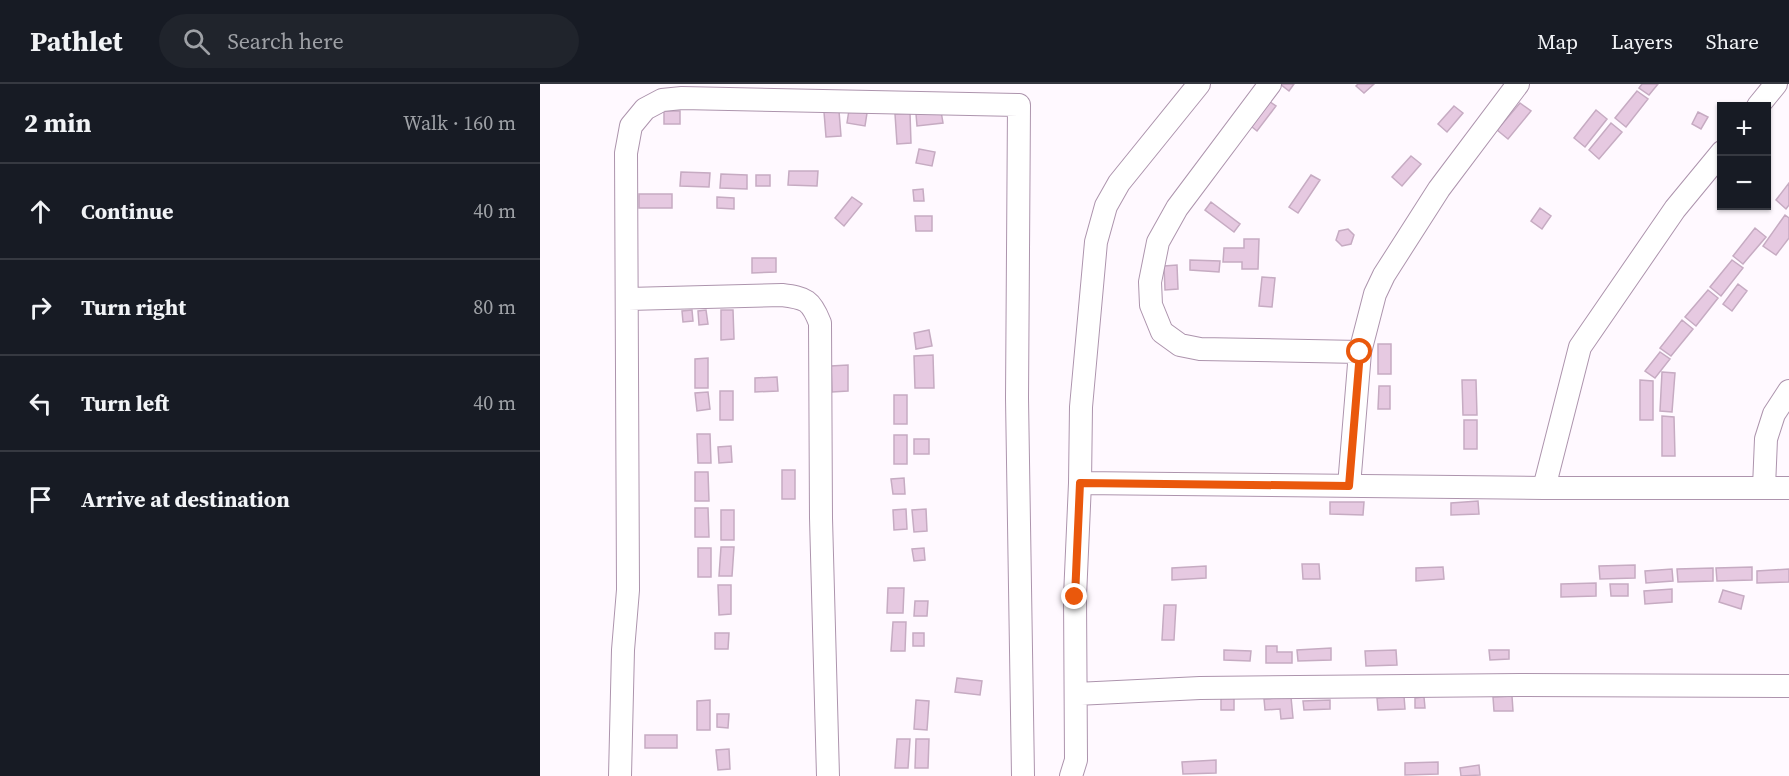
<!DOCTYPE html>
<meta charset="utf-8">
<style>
:root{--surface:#171b24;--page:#20242c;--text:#f1f3f6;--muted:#9ea1a6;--line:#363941}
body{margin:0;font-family:"Source Serif 4",serif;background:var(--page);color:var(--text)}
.controls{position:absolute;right:18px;top:18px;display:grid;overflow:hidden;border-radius:0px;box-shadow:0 2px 4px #0004}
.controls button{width:54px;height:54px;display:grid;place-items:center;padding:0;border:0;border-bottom:2px solid var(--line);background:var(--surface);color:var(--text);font:30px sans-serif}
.stop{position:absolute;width:18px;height:18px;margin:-14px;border:4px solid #ea580c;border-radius:50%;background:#fff}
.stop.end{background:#ea580c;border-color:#fff;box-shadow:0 2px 6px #0008}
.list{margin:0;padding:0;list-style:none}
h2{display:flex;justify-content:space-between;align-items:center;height:78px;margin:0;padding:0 24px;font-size:26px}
h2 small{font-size:20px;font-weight:400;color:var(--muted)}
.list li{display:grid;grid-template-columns:39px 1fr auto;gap:18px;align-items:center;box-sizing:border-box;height:96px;padding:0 24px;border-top:2px solid var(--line)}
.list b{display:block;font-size:22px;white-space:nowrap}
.list em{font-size:20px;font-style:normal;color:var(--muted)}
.icon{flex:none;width:33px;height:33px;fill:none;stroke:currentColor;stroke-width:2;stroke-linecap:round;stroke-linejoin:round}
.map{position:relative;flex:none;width:1249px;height:692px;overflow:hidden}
header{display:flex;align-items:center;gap:36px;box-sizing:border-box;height:84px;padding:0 30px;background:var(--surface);border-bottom:2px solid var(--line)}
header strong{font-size:28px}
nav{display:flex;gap:33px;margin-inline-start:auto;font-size:21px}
.search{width:420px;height:54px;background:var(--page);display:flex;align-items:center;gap:15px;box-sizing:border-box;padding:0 21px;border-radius:33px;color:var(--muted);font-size:22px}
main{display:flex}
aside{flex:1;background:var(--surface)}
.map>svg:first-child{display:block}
.building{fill:#e6c9e1;stroke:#c6abc2;stroke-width:1.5}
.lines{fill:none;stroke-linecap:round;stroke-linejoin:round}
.minor-casing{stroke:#ad94ad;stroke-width:24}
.minor{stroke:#fff;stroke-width:22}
.route{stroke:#ea580c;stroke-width:8}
</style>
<header>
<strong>Pathlet</strong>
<div class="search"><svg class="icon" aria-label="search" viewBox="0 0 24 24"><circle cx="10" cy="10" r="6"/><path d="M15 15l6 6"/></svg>Search here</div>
<nav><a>Map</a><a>Layers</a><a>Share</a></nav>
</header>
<main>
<aside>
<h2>2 min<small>Walk · 160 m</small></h2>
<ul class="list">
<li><svg class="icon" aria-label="ahead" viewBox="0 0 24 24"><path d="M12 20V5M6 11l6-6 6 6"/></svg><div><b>Continue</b></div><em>40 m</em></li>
<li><svg class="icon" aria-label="right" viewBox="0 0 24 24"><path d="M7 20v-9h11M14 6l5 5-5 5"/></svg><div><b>Turn right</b></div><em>80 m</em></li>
<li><svg class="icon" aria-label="left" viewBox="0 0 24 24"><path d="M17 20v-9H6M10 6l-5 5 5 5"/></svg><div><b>Turn left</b></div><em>40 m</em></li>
<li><svg class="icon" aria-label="arrive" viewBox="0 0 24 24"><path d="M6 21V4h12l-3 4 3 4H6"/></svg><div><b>Arrive at destination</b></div></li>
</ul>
</aside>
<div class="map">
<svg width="1249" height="692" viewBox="0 0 1249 692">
<rect width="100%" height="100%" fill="#fff9ff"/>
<!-- building -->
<path class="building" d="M740,0H754L749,7Z
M818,0H834L824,9L816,2Z
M1102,0H1118L1109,11L1099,4Z
M1097,7L1108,15L1086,43L1075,34Z
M726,15L736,22L717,47L707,39Z
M980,19L991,27L968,55L957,46Z
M914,22L923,29L907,48L898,40Z
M309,26L327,29L325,42L307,39Z
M1056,26L1067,35L1045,63L1034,54Z
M124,27H140V40H124Z
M299,27L301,52L286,53L284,28Z
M401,27L403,39L377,42L376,30Z
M1158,28L1168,33L1161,45L1152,40Z
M370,29L371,59L357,60L355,30Z
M1071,39L1082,48L1059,75L1049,66Z
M379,65L395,68L392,82L376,79Z
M871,72L881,80L862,102L852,93Z
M249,87H278L277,102L248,101Z
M141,88L170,89L169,103L140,102Z
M181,90L207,91V105L180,104Z
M216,91H230V102H216Z
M771,91L780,96L758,129L749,123Z
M1249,99V121L1246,125L1236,116Z
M383,105L384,117H374L373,106Z
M99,110H132V124H99Z
M177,113L194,114V125L177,124Z
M312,113L322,120L304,142L295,134Z
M671,118L700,140L694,148L665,126Z
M1000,124L1011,132L1002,145L991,137Z
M1245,131L1249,134V154L1236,171L1223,162Z
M375,132H392V147H376Z
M1215,144L1226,153L1203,180L1193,172Z
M808,145L814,151L811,160L802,162L796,156L799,147Z
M704,155H719L718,185H702V178H683L684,164H704Z
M212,174H236V188L212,189Z
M650,176L680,177L679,188L650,186Z
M1192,176L1203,184L1181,212L1170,203Z
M637,181L638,205L625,206L624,182Z
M722,193L735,194L732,223L719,222Z
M1198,200L1207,207L1192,227L1183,220Z
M1168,206L1178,214L1156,242L1145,233Z
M152,226L153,237L143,238L142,227Z
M166,226L168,240L159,241L158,227Z
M181,226H193L194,255L181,256Z
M1142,236L1153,245L1131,272L1120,264Z
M389,246L392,262L376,265L374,249Z
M838,260H851V290H838Z
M1120,268L1130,275L1115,294L1105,287Z
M393,271L394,304H375L374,272Z
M168,274V304H155V275Z
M308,281V307L292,308L291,282Z
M1122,288L1135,289L1132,328L1120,327Z
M237,293L238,307L215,308V294Z
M922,296H936L937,331H923Z
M1100,296L1113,297V336H1100Z
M839,302H850V325H838Z
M180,307H193V336H180Z
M168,308L170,325L157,327L155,309Z
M354,311H367V340H354Z
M1122,332L1134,333L1135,372H1122Z
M924,336H937V365H924Z
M157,350H170L171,379H158Z
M354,351H367V380H354Z
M374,355H389V370H374Z
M191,362L192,378L179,379L178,363Z
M242,386H255V415H242Z
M155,388H168L169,417H155Z
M364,394L365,410H353L351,395Z
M938,417L939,430L911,431V419Z
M790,418H824L823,431L790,430Z
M155,424H168L169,453H155Z
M366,425L367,445L354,446L353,426Z
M386,425L387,447L374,448L372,426Z
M181,426H194V456H181Z
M181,463H194L192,492H179Z
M158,464H171V493H158Z
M384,464L385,476L374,477L372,465Z
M762,480H779L780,495H763Z
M1095,481V494L1060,495L1059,482Z
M666,482V494L632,496V484Z
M903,483L904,495L876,497V484Z
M1212,483V496L1177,497L1176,484Z
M1173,484V497L1138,498L1137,485Z
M1132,485L1133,497L1106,499L1105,487Z
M1249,485V498L1217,499V487Z
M1056,499V512L1021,513V500Z
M1070,500H1088V512H1071Z
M178,501H191V530L179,531Z
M348,504H364L363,529H347Z
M1132,505V518L1105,520L1104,507Z
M1183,506L1204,512L1201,525L1179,518Z
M375,517H388L387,532H374Z
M624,521H636L634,556H622Z
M353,538H366L365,567H351Z
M175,549H189L188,565H175Z
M373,549H384V562H373Z
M726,562H737V568H752V579H726Z
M791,564V576L758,577L757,566Z
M684,566L711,567L710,577L684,576Z
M856,566L857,581L826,582L825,567Z
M949,566H969V575L950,576Z
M417,594L442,597L440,611L415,608Z
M864,612L865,625L838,626L837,614Z
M972,612L973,627H954L953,613Z
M694,613V626H681V614Z
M751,613L753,634L741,635L740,625L725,626L724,615Z
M884,613L885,624H875V614Z
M170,616V646H157V617Z
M376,616L389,617L387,646L374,645Z
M790,616V625L764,626L763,617Z
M177,630H189L188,644L177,643Z
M105,651H137V664H105Z
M357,655H370L368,684H355Z
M376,655H389L388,684H375Z
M189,665L190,685L178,686L176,666Z
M676,676V689L643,690L642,678Z
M898,678V690L865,691V679Z
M939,681L940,691L921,692L920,684Z"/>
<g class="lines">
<defs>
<path id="minor" d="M730,0L637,124L618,158L610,198L611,221L622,248L640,261L660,265L820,268
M1218,22L1236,0
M88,215L242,211C266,214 271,216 280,239L281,434L288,692
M540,399L1004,404H1249
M809,402L820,268L835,210L844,191L899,105L978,0
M1224,403L1226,355L1234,330L1249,307
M1004,404L1040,263L1135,125L1182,68
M536,610L660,604L980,601L1249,602
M80,692L83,566L88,506L86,69L91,42L105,25L122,16L142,14L479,21L477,314L483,692
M531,692L536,676L535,513L540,399L541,323L556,158L566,122L579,99L659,0"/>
</defs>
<!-- minor casing -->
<use href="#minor" class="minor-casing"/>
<!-- minor -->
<use href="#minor" class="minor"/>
</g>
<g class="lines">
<!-- route -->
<path class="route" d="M535,513L540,399L809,402L820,268"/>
</g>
</svg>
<div class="controls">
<button>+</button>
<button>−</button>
</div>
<div class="stop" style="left:820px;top:268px"></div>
<div class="stop end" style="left:535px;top:513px"></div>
</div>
</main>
